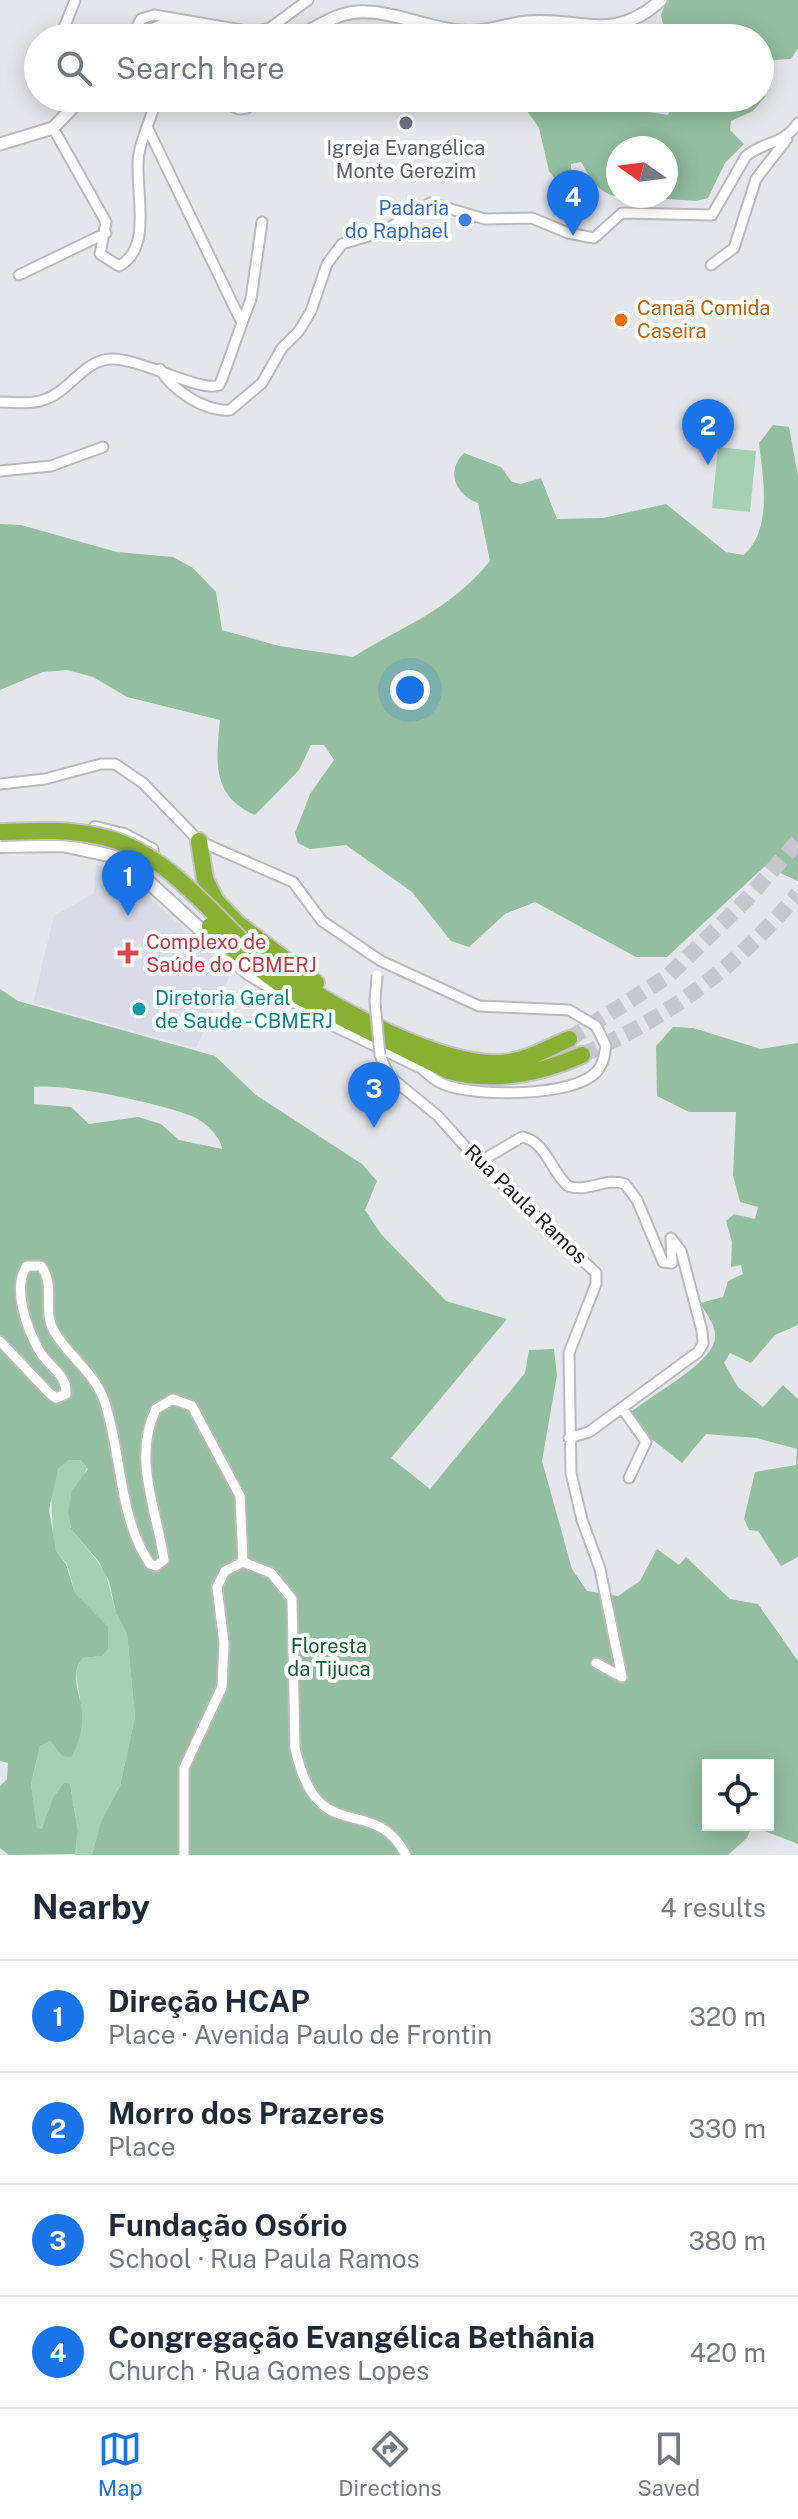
<!DOCTYPE html>
<meta charset="utf-8">
<style>
:root{--surface:#fff;--page:#f6f6f7;--text:#1f2937;--muted:#747a83;--line:#e0e1e3;--accent:#1a73e8}
body{margin:0;font-family:"Public Sans",sans-serif;background:var(--page);color:var(--text)}
.controls{position:absolute;right:24px;bottom:24px;display:grid;overflow:hidden;border-radius:0px;box-shadow:0 4px 20px #0003}
.controls button{width:72px;height:72px;display:grid;place-items:center;padding:0;border:0;border-bottom:2px solid var(--line);background:var(--surface);color:var(--text);font:40px sans-serif}
.compass{position:absolute;left:606px;top:136px;width:72px;height:72px;border-radius:50%;background:var(--surface);box-shadow:0 4px 20px #0003;rotate:284deg}
.you{position:absolute;left:410px;top:690px;width:28px;height:28px;margin:-20px;border:6px solid #fff;border-radius:50%;background:#1a73e8;box-shadow:0 0 0 12px #1a73e833}
.badge{display:grid;place-items:center;width:52px;height:52px;border-radius:50%;background:var(--accent);color:#fff;font-size:26px;font-weight:700}
.pin{position:absolute;translate:-50% -66px;filter:drop-shadow(0 2px 4px #0008)}
.pin::after{content:'';position:absolute;top:42px;width:28px;height:24px;background:inherit;clip-path:polygon(0 0,100% 0,50% 100%)}
.list{margin:0;padding:0;list-style:none}
h2{display:flex;justify-content:space-between;align-items:center;height:104px;margin:0;padding:0 32px;font-size:34px}
h2 small{font-size:26px;font-weight:400;color:var(--muted)}
.list li{display:grid;grid-template-columns:52px 1fr auto;gap:24px;align-items:center;box-sizing:border-box;height:112px;padding:0 32px;border-top:2px solid var(--line)}
.list b{display:block;font-size:30px;white-space:nowrap}
.list p{margin:0;font-size:26px;white-space:nowrap;color:var(--muted)}
.list em{font-size:26px;font-style:normal;color:var(--muted)}
.icon{flex:none;width:44px;height:44px;fill:none;stroke:currentColor;stroke-width:2;stroke-linecap:round;stroke-linejoin:round}
.map{position:relative;flex:none;width:798px;height:1855px;overflow:hidden}
.search{position:absolute;background:var(--surface);box-shadow:0 4px 20px #0003;left:24px;right:24px;top:24px;height:88px;display:flex;align-items:center;gap:20px;box-sizing:border-box;padding:0 28px;border-radius:44px;color:var(--muted);font-size:30px}
.sheet{height:552px;background:var(--surface)}
nav{display:flex;justify-content:space-around;align-items:center;box-sizing:border-box;height:112px;border-top:2px solid var(--line);background:var(--surface);font-size:22px;color:var(--muted)}
nav a{display:grid;justify-items:center;gap:4px}
nav .on{color:var(--accent)}
.map>svg:first-child{display:block}
.built{fill:#d9dbe7}
.green{fill:#a6d0b2}
.forest{fill:#93be9f;fill-rule:evenodd}
.lines{fill:none;stroke-linecap:round;stroke-linejoin:round}
.motorway-tunnel{stroke:#c6c7cc;stroke-width:16;stroke-dasharray:16 8;stroke-linecap:butt}
.minor-casing{stroke:#b9b9be;stroke-width:13}
.tertiary-casing{stroke:#b9b9be;stroke-width:15}
.secondary-casing{stroke:#b9b9be;stroke-width:16}
.motorway-casing{stroke:#c3c3c4;stroke-width:20}
.minor{stroke:#fff;stroke-width:9}
.tertiary{stroke:#fff;stroke-width:11}
.secondary{stroke:#fff;stroke-width:12}
.motorway{stroke:#88b034;stroke-width:16}
.minor-bridge-casing{stroke:#b9b9be;stroke-width:13;stroke-linecap:butt}
.motorway-bridge-casing{stroke:#c3c3c4;stroke-width:20;stroke-linecap:butt}
.minor-bridge{stroke:#fff;stroke-width:9}
.motorway-bridge{stroke:#88b034;stroke-width:16}
.worship-dot{fill:#6b7280;stroke:#fff;stroke-width:3}
.shop-dot{fill:#3f7fe0;stroke:#fff;stroke-width:3}
.food-dot{fill:#e8710a;stroke:#fff;stroke-width:3}
.health-dot{fill:#e0444e;stroke:#fff;stroke-width:3}
.culture-dot{fill:#0f9aa8;stroke:#fff;stroke-width:3}
.labels{text-anchor:middle;dominant-baseline:central;stroke-width:8;stroke-linejoin:round;paint-order:stroke}
.worship-label{font-size:20px;fill:#5b616d;stroke:#fff}
.shop-label{font-size:20px;fill:#366cbe;stroke:#fff;text-anchor:end}
.food-label{font-size:20px;fill:#c56008;stroke:#fff;text-anchor:start}
.health-label{font-size:20px;fill:#be3a42;stroke:#fff;text-anchor:start}
.culture-label{font-size:20px;fill:#0d838f;stroke:#fff;text-anchor:start}
.street-label{font-size:20px;fill:#19191b;stroke:#fff}
.park-label{font-size:20px;fill:#165a32;stroke:#fff}
</style>
<div class="map">
<svg width="798" height="1855" viewBox="0 0 798 1855">
<rect width="100%" height="100%" fill="#e5e6eb"/>
<!-- built -->
<path class="built" d="M97,865L133,882L231,973L196,1048L33,1003L54,916L94,893Z"/>
<!-- green -->
<path class="green" d="M718,447L756,451L750,512L712,508Z
M69,1460H81L88,1465L68,1513L71,1529L105,1571L116,1613L127,1634L135,1717L120,1786L101,1821L92,1855H75L78,1831L70,1784L42,1830L37,1829L31,1784L40,1746L50,1741L62,1756C67,1740 80,1718 80,1701C80,1685 70,1672 83,1658L102,1656L98,1617L75,1593L67,1564L56,1551L53,1538L51,1491L58,1469Z"/>
<!-- forest -->
<path class="forest" d="M667,0H798V48L791,59L760,61V38H723L713,27L663,24L661,15Z
M760,94L766,96L753,111L731,121L730,130L744,144L725,163L708,198L696,201L655,198L666,196V148H618V196L632,197C603,199 595,186 581,162L571,164C570,183 587,199 587,218L549,171L539,128L518,98H558L668,115L675,98H760Z
M773,425L789,427L798,476V881L765,866L667,957H636L535,902L505,914L469,947L451,941L412,892L346,845L310,849L298,843L295,833L310,794L334,760L324,745H311L299,770L255,815C211,796 216,761 220,720L127,697L93,677L67,670L43,672L0,690V524L21,525L117,552L173,557L193,568L216,592L222,630L279,646L353,657C406,624 449,611 490,561L478,503C456,495 445,472 464,453L501,467L512,482L521,484L541,478L557,519L603,518L666,504L726,552L744,555C773,528 763,478 759,443Z
M0,989L18,1001L215,1056L256,1095L362,1164L377,1181L365,1210L381,1234L446,1301L507,1319L391,1458L430,1489L525,1373L529,1350L554,1349L557,1375L542,1461L572,1569L587,1591L618,1596L640,1581L657,1549L679,1565L686,1557L730,1599L758,1604L798,1661V1844L752,1826L747,1838L728,1855H92L101,1821L120,1786L135,1717L127,1634L116,1613L109,1581L99,1562L71,1529L68,1513L72,1491L88,1469L81,1460H69L58,1469L49,1510L56,1551L66,1564L75,1593L108,1627V1649L102,1656L83,1658C68,1674 81,1695 82,1713C83,1729 79,1744 71,1757L62,1756L50,1741L40,1746L31,1784L37,1828L42,1829L53,1798L64,1783L70,1784L78,1831L75,1854L9,1855L0,1848V1786L7,1779L8,1763L0,1761ZM34,1087C66,1083 164,1104 194,1117C206,1123 221,1137 222,1149L179,1140L161,1124L138,1117L89,1124L71,1107L34,1104ZM708,1765H768V1825H708Z
M673,1027L693,1028L761,1049L798,1043V1325L775,1335L751,1363L730,1353L724,1363L738,1387L763,1407L783,1385L798,1399V1557L781,1566L758,1531L749,1530L744,1519L755,1472L796,1465L797,1449L757,1438L706,1434L682,1463L653,1440L647,1442L628,1415C648,1396 715,1363 715,1337C716,1324 706,1314 700,1303L723,1297L728,1281L743,1274L741,1265L731,1267L732,1242L726,1221L734,1214L755,1219L758,1207L740,1202L733,1175L736,1112H689L657,1096L656,1046Z"/>
<g class="lines">
<!-- motorway-tunnel -->
<path class="motorway-tunnel" d="M569,1039L668,976L746,900L798,841
M582,1055C673,1015 733,969 798,894"/>
<defs>
<path id="minor" d="M60,38L75,0
M131,38L141,19L154,15L253,32L270,28L308,0
M210,98L239,109L247,108L254,98
M53,128L106,222L100,254L119,266C155,248 133,184 139,153C143,134 152,116 157,98
M711,265L734,248L756,179L787,139
M19,275L106,233
M242,323L251,299L262,222
M160,369C172,390 205,412 230,410L262,383L282,348L299,331L311,311L327,264L342,244L382,232L430,203L485,219L532,218L568,233L594,238L622,213L712,215L746,156C766,140 782,146 798,123
M0,402C14,402 30,405 43,400C70,392 83,360 111,359C140,358 201,393 219,385L222,379L242,323L148,129
M0,471L51,466L103,447
M0,784L45,779L101,764H115L143,783L199,841L293,882L322,921L381,961L479,1006L569,1010L596,1026L606,1046C604,1055 604,1063 598,1070C577,1098 473,1097 443,1084C433,1080 425,1072 418,1065
M380,1055L389,1076L438,1116L479,1162L596,1273V1284L569,1353L571,1473L582,1520L600,1569L622,1677L596,1663
M479,1162L522,1137C546,1141 551,1172 568,1186C587,1193 606,1177 625,1184L637,1200L663,1262L672,1263L671,1238L681,1251L702,1331L703,1344L698,1352L589,1432L569,1438
M0,1341L49,1393L56,1398L66,1394C67,1374 49,1367 40,1352C28,1331 11,1288 27,1266H41C56,1285 42,1311 54,1331C68,1356 94,1372 104,1400C122,1452 118,1517 150,1564L156,1566L164,1560C157,1510 132,1458 156,1409L173,1399L192,1406L240,1496L243,1562L225,1571L217,1587L224,1643L222,1687L184,1768V1855
M622,1408L646,1442L629,1478
M243,1562L271,1573L292,1599L295,1748C318,1852 371,1790 406,1855"/>
<path id="tertiary" d="M132,38L163,25L221,38
M295,38C315,29 335,13 358,12C392,10 426,28 460,31C485,34 504,24 527,22C581,17 613,44 661,0
M0,144L53,128L82,98"/>
<path id="secondary" d="M95,828L124,835L152,850
M0,846L62,845L113,856L142,876L248,973L327,1021L418,1065"/>
<path id="motorway" d="M199,841L205,879L216,901L238,924L316,983
M244,943C297,989 430,1066 500,1063C524,1062 548,1048 569,1039
M237,952L294,994L449,1071C495,1083 539,1074 582,1055"/>
</defs>
<!-- minor casing -->
<use href="#minor" class="minor-casing"/>
<!-- tertiary casing -->
<use href="#tertiary" class="tertiary-casing"/>
<!-- secondary casing -->
<use href="#secondary" class="secondary-casing"/>
<!-- motorway casing -->
<use href="#motorway" class="motorway-casing"/>
<!-- minor -->
<use href="#minor" class="minor"/>
<!-- tertiary -->
<use href="#tertiary" class="tertiary"/>
<!-- secondary -->
<use href="#secondary" class="secondary"/>
<!-- motorway -->
<use href="#motorway" class="motorway"/>
<defs>
<path id="minor-bridge" d="M377,975L375,1002L380,1055"/>
<path id="motorway-bridge" d="M0,832C33,831 66,829 98,836C158,847 202,903 244,943
M210,926L237,952"/>
</defs>
<!-- minor-bridge casing -->
<use href="#minor-bridge" class="minor-bridge-casing"/>
<!-- motorway-bridge casing -->
<use href="#motorway-bridge" class="motorway-bridge-casing"/>
<!-- minor-bridge -->
<use href="#minor-bridge" class="minor-bridge"/>
<!-- motorway-bridge -->
<use href="#motorway-bridge" class="motorway-bridge"/>
</g>
<!-- markers -->
<circle class="worship-dot" cx="406" cy="123" r="8"/>
<circle class="shop-dot" cx="465" cy="220" r="8"/>
<circle class="food-dot" cx="621" cy="320" r="8"/>
<path class="health-dot" d="M124 941h8v8h8v8h-8v8h-8v-8h-8v-8h8z"/>
<circle class="culture-dot" cx="139" cy="1009" r="8"/>
<g class="labels">
<!-- worship labels -->
<g class="worship-label">
<text x="406" y="148">Igreja Evangélica<tspan x="406" dy="23">Monte Gerezim</tspan></text>
</g>
<!-- shop labels -->
<g class="shop-label">
<text x="449" y="208">Padaria<tspan x="449" dy="23">do Raphael</tspan></text>
</g>
<!-- food labels -->
<g class="food-label">
<text x="637" y="308">Canaã Comida<tspan x="637" dy="23">Caseira</tspan></text>
</g>
<!-- health labels -->
<g class="health-label">
<text x="146" y="942">Complexo de<tspan x="146" dy="23">Saúde do CBMERJ</tspan></text>
</g>
<!-- culture labels -->
<g class="culture-label">
<text x="155" y="998">Diretoria Geral<tspan x="155" dy="23">de Saude - CBMERJ</tspan></text>
</g>
<!-- street labels -->
<g class="street-label">
<text transform="translate(526 1204) rotate(44)">Rua Paula Ramos</text>
</g>
<!-- park labels -->
<g class="park-label">
<text x="329" y="1646">Floresta<tspan x="329" dy="23">da Tijuca</tspan></text>
</g>
</g>
</svg>
<div class="controls">
<button><svg class="icon" aria-label="locate" viewBox="0 0 24 24"><circle cx="12" cy="12" r="6"/><path d="M12 2v4M12 18v4M2 12h4M18 12h4"/></svg></button>
</div>
<svg class="compass" viewBox="-18 -18 36 36"><path d="M0-13l5 13h-10z" fill="#e53935"/><path d="M0 13l5-13h-10z" fill="#747a83"/></svg>
<div class="you"></div>
<div class="pin badge" style="left:128px;top:916px">1</div>
<div class="pin badge" style="left:708px;top:465px">2</div>
<div class="pin badge" style="left:374px;top:1128px">3</div>
<div class="pin badge" style="left:573px;top:236px">4</div>
<div class="search"><svg class="icon" aria-label="search" viewBox="0 0 24 24"><circle cx="10" cy="10" r="6"/><path d="M15 15l6 6"/></svg>Search here</div>
</div>
<section class="sheet">
<h2>Nearby<small>4 results</small></h2>
<ul class="list">
<li><span class="badge">1</span><div><b>Direção HCAP</b><p>Place · Avenida Paulo de Frontin</p></div><em>320 m</em></li>
<li><span class="badge">2</span><div><b>Morro dos Prazeres</b><p>Place</p></div><em>330 m</em></li>
<li><span class="badge">3</span><div><b>Fundação Osório</b><p>School · Rua Paula Ramos</p></div><em>380 m</em></li>
<li><span class="badge">4</span><div><b>Congregação Evangélica Bethânia</b><p>Church · Rua Gomes Lopes</p></div><em>420 m</em></li>
</ul>
</section>
<nav>
<a class="on"><svg class="icon" aria-label="map" viewBox="0 0 24 24"><path d="M3 6l6-2 6 2 6-2v14l-6 2-6-2-6 2zM9 4v14M15 6v14"/></svg>Map</a>
<a><svg class="icon" aria-label="directions" viewBox="0 0 24 24"><path d="M12 3l9 9-9 9-9-9zM9 14v-3h6M13 9l2 2-2 2"/></svg>Directions</a>
<a><svg class="icon" aria-label="saved" viewBox="0 0 24 24"><path d="M7 4h10v16l-5-4-5 4z"/></svg>Saved</a>
</nav>
